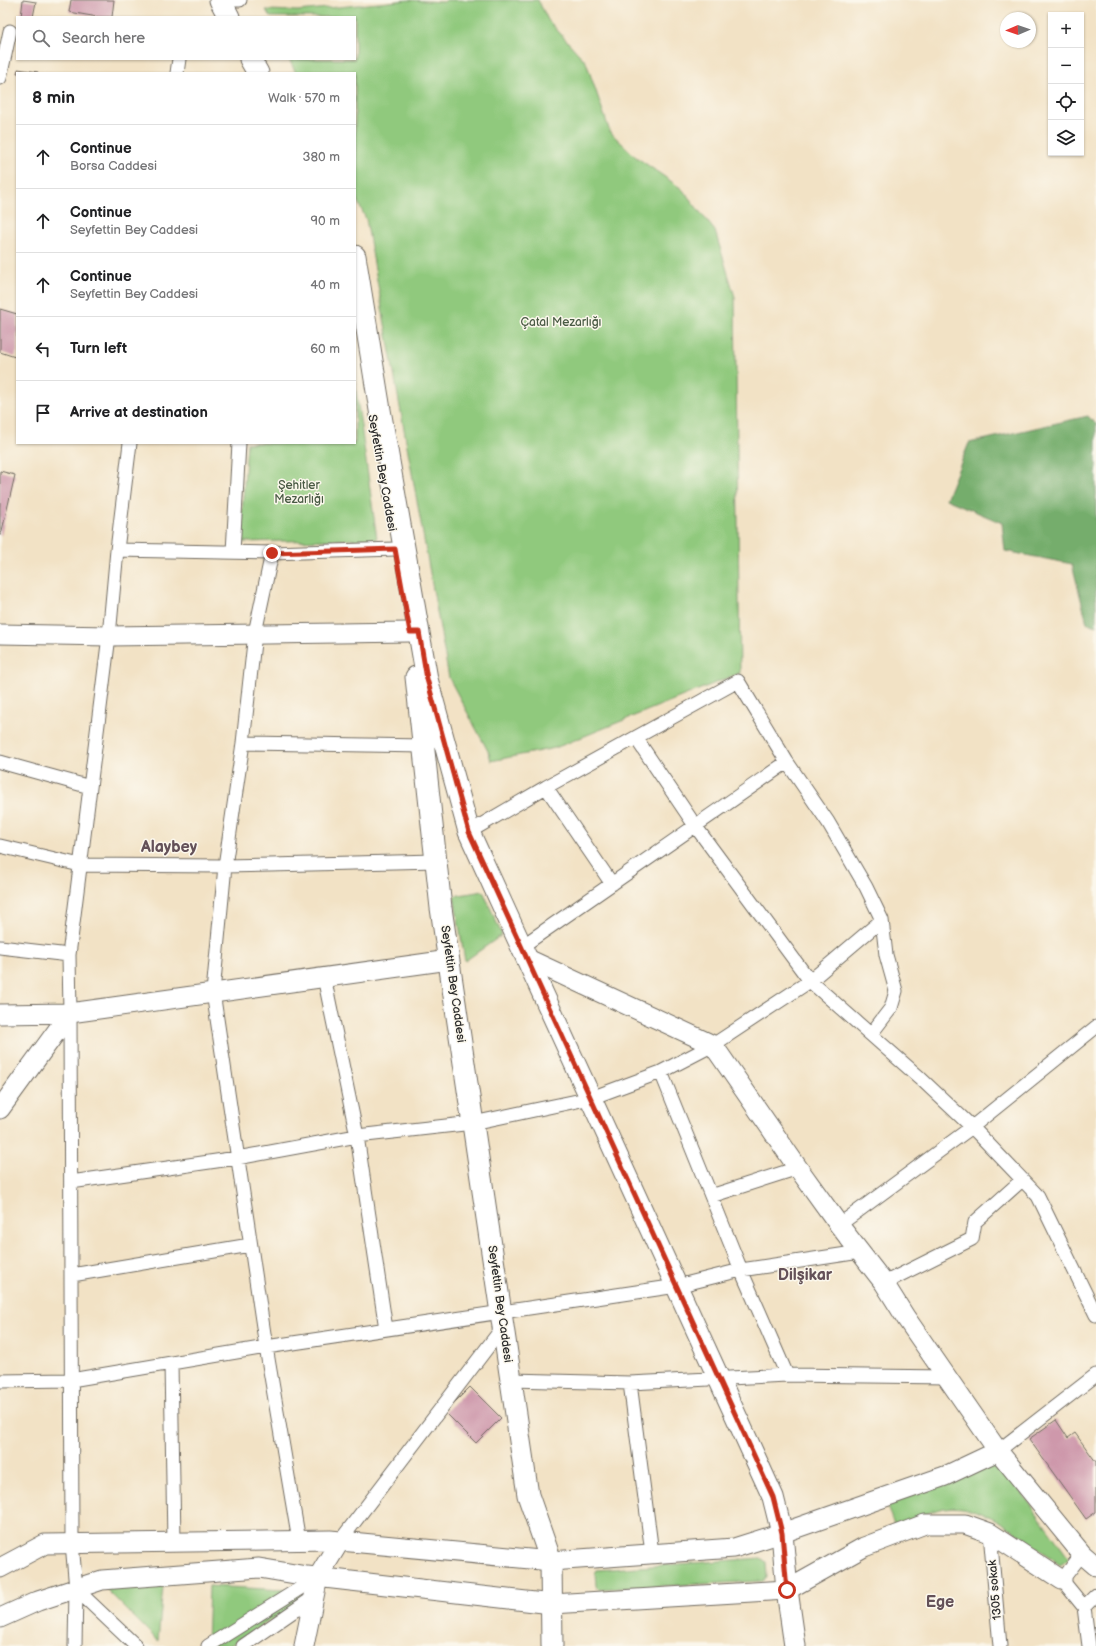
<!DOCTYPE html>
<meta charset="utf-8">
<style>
:root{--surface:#fff;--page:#f2f2f2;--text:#202124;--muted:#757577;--line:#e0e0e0}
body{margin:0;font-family:"Balsamiq Sans",sans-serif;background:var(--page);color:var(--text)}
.controls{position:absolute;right:12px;top:12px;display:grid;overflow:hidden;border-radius:0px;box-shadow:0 1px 3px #0004}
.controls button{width:36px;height:36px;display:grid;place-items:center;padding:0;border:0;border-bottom:1px solid var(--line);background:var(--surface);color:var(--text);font:20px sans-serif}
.compass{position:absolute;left:1000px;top:12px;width:36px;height:36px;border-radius:50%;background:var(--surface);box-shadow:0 1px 3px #0004;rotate:268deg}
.stop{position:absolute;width:12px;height:12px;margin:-9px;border:3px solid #c8321e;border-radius:50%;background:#fff}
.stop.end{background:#c8321e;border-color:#fff;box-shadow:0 1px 4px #0008}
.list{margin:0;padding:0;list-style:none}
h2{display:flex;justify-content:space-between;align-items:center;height:52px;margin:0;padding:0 16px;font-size:17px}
h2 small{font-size:13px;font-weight:400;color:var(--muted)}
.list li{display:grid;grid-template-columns:26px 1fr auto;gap:12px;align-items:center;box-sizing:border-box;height:64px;padding:0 16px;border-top:1px solid var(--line)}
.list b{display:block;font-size:15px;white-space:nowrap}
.list p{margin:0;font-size:13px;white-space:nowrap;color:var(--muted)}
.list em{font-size:13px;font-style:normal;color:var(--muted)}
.icon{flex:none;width:22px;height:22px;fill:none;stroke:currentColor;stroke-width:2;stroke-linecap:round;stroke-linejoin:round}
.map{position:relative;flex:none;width:1096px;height:1646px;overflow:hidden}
.search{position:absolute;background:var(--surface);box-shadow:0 1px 3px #0004;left:16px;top:16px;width:340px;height:44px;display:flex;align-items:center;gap:10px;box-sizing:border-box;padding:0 14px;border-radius:0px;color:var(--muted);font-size:15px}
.panel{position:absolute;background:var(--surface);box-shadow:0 1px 3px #0004;left:16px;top:72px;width:340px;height:372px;border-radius:0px}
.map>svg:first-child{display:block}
.green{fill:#90c97d;stroke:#5e7a54}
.forest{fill:#74ad6c;stroke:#506c4c}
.building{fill:#ce98ab}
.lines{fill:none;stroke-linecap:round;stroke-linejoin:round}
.street-casing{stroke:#716b61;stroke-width:15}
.secondary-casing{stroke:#716b61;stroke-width:21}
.primary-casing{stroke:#716b61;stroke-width:23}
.street{stroke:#fff;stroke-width:13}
.secondary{stroke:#fff;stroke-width:19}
.primary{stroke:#fff;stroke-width:21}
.route{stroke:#c8321e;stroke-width:5}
.labels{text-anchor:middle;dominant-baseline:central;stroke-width:3;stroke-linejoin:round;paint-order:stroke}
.park-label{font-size:12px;fill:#495a44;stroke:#fbf7ec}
.street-label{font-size:12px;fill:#2b2b2b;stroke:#fbf7ec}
.district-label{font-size:16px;font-weight:bold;fill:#645158;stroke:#fbf7ec}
</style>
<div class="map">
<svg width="1096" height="1646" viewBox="0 0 1096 1646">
<rect width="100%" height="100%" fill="#fbf7ec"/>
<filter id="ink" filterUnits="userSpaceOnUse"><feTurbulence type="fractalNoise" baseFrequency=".025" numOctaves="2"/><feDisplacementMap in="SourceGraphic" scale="8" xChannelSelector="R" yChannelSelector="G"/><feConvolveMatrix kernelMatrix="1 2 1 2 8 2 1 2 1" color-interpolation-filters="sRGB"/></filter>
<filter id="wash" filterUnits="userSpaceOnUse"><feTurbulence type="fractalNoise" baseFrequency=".012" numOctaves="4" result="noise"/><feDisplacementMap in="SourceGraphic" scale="16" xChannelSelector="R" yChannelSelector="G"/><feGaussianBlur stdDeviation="0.9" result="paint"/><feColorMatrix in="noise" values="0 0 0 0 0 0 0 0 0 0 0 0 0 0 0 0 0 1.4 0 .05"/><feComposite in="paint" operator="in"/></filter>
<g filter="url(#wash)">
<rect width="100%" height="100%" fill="#f2e2c5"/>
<!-- green -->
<path class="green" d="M409,0L444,2L446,0H538L548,20L586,62L610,132L636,157L682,189L715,231L735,297L740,673L555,748L491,761L489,753L449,678L366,219L355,196V73H296L289,59H355V17H270L266,10L298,11Z
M355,383L377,539L240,542L247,443H355Z
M483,891L502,935L465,961L454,896Z
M985,1464H997L1006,1470L1068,1557V1560L1060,1565C1027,1541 987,1502 944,1508C929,1511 912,1520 898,1525L894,1524L887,1507L888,1504Z
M761,1558L766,1562L767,1578L763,1581L599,1589L596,1586L595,1573L597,1570Z
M164,1576L158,1641L94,1577Z
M209,1586L303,1591L305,1599L229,1646H207Z"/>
<!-- forest -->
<path class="forest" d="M1088,416L1096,424V626L1087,623L1072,564L1005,551L1002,523L946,499L969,443Z"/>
<g id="blocks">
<!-- building -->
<path class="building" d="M23,0L36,2L33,17H21Z
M71,0H114L112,17H98L69,12Z
M18,69L38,72V73H17Z
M0,309L17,314V351L15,357L0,352Z
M0,471L15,475L1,535H0Z
M470,1387L501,1418L476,1443L445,1412Z
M1056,1420L1068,1438L1075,1433L1096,1462V1512L1086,1519L1029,1439Z"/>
</g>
</g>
<g filter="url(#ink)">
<use href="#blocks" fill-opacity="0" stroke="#716b61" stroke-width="1"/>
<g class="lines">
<defs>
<path id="street" d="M235,0H240
M177,73L179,59
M0,78L10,31
M117,550L272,553L395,549
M233,552L239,443
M272,553L255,633L243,743L225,866L213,992L266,1347L299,1541
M636,738L696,827L810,981L919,1077L972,1127L1038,1196L1096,1315
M243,743L424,746L429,744
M0,762L90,787
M546,787L612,884
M469,832L546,787L738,681L787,762L828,822L866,887L882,920L886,955L896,991L891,1008L871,1034
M0,846L80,865L225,866L436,861
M0,947L69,955
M521,947L787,762
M324,977L357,1136L386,1329
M661,1072L741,1270L787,1375
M71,1182L237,1158L357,1136L473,1123L591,1098L661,1072L713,1045L810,981L882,920
M711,1196L798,1168
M839,1225L972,1127L1096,1027
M72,1275L250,1245
M884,1283L972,1239L975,1222L1022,1180
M171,1363L174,1542
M511,1380L630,1383L787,1375L948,1377
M0,1381L71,1380L266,1347L677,1286L741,1270L860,1252
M630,1383L652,1553
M998,1451L1096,1375
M990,1533L1000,1646
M340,1541L503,1327
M1082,1554L1062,1580L1084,1607
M76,1589L136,1646
M1084,1607L1089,1646
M1084,1607L1096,1595
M75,1646L76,1589L72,1543L70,1013L69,955L109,636L117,550L130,443
M208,1646L318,1577
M243,1646L314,1597"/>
<path id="secondary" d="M0,634L109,636L410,632
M528,959L713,1045L798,1168L839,1225L884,1283L906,1318L998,1451L1082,1554L1096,1566
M0,1014L70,1013L449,960
M0,1109L70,1013
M0,1568L45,1544L330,1540L551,1561L734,1548L782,1533L945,1476L998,1451
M0,1618L38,1601L102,1580L259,1568L307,1576L552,1604L787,1590L864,1547L925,1524H965L990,1533L1062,1580
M304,1646L318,1577L340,1541"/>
<path id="primary" d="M220,0L229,17
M250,59L258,73
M355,256L380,410L427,679L469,832L773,1497L782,1533L787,1590L795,1646
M416,677L441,908L528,1495L551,1561L552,1646"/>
</defs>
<!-- street casing -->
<use href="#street" class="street-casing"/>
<!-- secondary casing -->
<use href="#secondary" class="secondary-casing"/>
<!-- primary casing -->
<use href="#primary" class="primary-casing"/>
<!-- street -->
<use href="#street" class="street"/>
<!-- secondary -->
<use href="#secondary" class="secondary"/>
<!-- primary -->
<use href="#primary" class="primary"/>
</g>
</g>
<g class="lines" filter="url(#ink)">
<!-- route -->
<path class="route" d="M272,553L395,549L410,632H419L427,679L469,832L773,1497L782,1533L787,1590"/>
</g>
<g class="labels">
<!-- park labels -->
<g class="park-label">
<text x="561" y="322">Çatal Mezarlığı</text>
<text x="299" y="485">Şehitler<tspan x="299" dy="14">Mezarlığı</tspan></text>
</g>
<!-- street labels -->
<g class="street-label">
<text transform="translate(382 473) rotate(80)">Seyfettin Bey Caddesi</text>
<text transform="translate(453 984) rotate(82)">Seyfettin Bey Caddesi</text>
<text transform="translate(500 1304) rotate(82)">Seyfettin Bey Caddesi</text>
<text transform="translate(995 1590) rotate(-95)">1305 sokak</text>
</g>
<!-- district labels -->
<g class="district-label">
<text x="169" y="847">Alaybey</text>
<text x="805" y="1275">Dilşikar</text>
<text x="940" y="1602">Ege</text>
</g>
</g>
</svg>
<div class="controls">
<button>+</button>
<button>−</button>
<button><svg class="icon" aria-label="locate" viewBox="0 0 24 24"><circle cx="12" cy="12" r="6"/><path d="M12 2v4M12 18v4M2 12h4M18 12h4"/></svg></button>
<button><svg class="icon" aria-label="layers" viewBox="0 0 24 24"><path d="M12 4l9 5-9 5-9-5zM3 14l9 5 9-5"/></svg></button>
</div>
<svg class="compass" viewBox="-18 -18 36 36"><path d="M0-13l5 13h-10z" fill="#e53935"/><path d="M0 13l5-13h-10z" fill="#757577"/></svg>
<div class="stop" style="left:787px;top:1590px"></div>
<div class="stop end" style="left:272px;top:553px"></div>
<div class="search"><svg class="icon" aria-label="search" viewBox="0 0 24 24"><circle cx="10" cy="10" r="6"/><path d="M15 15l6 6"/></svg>Search here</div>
<section class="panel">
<h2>8 min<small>Walk · 570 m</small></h2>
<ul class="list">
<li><svg class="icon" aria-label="ahead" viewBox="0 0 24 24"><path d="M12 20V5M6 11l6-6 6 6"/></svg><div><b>Continue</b><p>Borsa Caddesi</p></div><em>380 m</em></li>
<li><svg class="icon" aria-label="ahead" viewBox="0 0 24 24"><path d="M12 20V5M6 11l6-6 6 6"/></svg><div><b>Continue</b><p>Seyfettin Bey Caddesi</p></div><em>90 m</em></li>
<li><svg class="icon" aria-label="ahead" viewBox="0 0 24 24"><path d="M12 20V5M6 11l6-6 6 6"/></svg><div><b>Continue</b><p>Seyfettin Bey Caddesi</p></div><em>40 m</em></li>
<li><svg class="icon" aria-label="left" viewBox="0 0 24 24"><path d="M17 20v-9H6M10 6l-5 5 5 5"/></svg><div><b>Turn left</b></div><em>60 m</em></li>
<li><svg class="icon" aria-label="arrive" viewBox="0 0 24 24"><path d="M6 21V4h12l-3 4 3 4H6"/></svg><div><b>Arrive at destination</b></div></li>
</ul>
</section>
</div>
